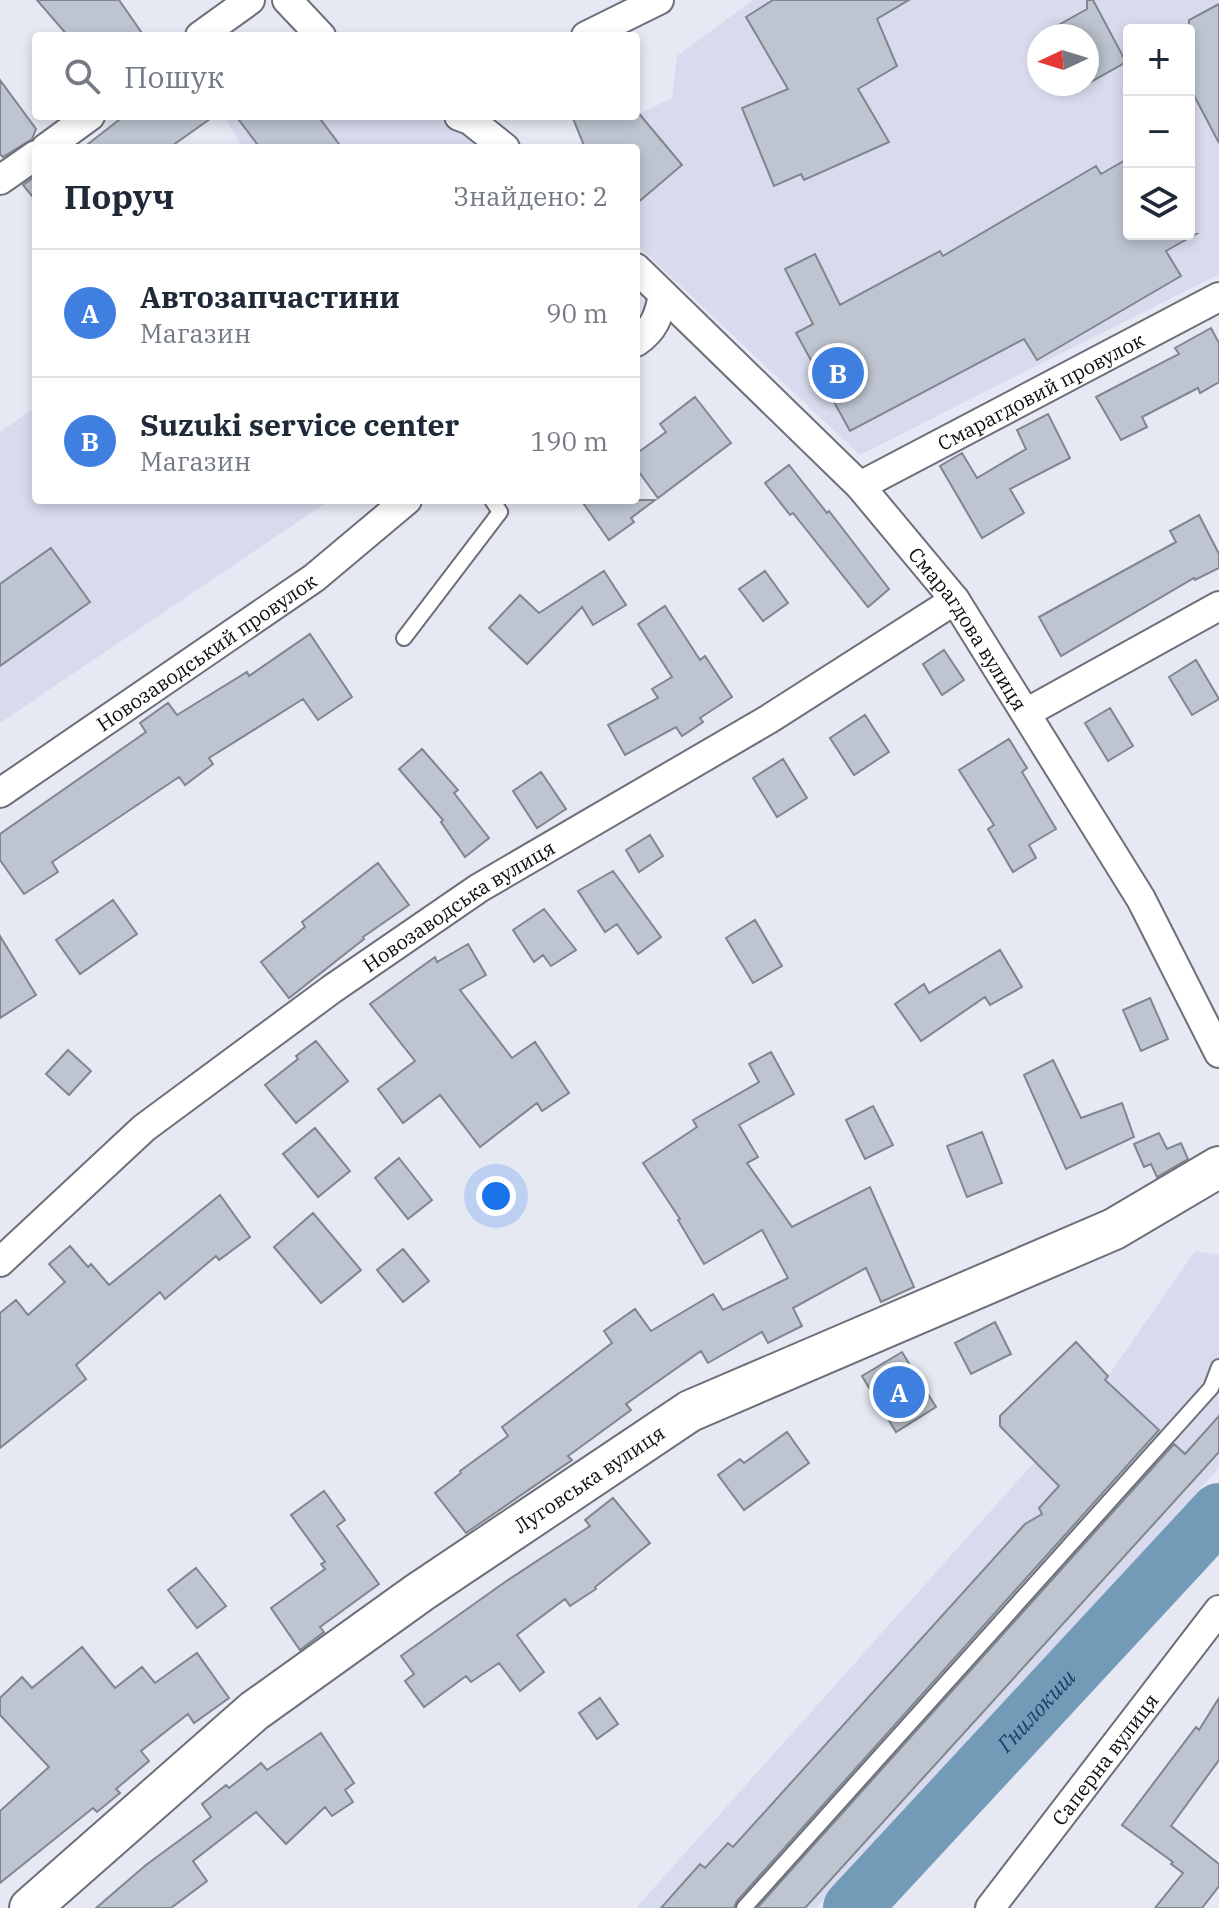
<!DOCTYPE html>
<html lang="uk">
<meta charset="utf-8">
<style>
:root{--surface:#fff;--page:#f6f6f7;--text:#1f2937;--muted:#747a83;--line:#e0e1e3;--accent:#b45309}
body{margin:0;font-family:"IBM Plex Serif",serif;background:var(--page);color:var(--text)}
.controls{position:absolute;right:24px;top:24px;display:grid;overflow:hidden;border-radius:8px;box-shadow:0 4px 12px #0003}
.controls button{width:72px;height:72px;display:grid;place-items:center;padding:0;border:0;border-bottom:2px solid var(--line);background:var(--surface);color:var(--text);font:40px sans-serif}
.compass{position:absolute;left:1027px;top:24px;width:72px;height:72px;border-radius:50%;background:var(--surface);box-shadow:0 4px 12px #0003;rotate:266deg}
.you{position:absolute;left:496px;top:1196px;width:28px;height:28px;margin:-20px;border:6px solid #fff;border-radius:50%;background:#1a73e8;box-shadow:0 0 0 12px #1a73e833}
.badge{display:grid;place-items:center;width:52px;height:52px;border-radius:50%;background:var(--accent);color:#fff;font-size:26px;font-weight:700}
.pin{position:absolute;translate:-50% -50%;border:4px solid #fff;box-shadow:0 2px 8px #0006}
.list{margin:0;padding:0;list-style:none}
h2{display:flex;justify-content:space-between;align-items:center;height:104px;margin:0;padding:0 32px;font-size:34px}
h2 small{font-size:26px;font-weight:400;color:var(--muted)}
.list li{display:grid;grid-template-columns:52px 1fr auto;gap:24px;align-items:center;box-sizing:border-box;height:128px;padding:0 32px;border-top:2px solid var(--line)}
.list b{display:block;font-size:30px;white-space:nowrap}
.list p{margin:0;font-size:26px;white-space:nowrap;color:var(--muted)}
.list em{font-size:26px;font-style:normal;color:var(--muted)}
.icon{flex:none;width:44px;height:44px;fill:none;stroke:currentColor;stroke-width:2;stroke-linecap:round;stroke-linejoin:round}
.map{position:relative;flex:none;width:1219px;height:1908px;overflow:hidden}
.search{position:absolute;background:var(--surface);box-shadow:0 4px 12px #0003;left:32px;top:32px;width:608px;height:88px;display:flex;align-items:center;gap:20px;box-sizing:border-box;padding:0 28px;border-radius:8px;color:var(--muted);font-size:30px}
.panel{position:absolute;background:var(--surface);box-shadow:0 4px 12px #0003;left:32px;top:144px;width:608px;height:360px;border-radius:8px}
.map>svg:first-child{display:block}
.built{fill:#d7dbed;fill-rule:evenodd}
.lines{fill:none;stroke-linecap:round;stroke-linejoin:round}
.river{stroke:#739ab7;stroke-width:58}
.building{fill:#bec5d0;stroke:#7f868f;stroke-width:2}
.lane-casing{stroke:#6d6f79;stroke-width:18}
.street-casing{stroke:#6d6f79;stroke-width:32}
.secondary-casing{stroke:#6d6f79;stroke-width:44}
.lane{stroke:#fff;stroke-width:14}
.street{stroke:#fff;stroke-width:28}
.secondary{stroke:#fff;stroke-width:40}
.labels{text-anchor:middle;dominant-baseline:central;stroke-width:6;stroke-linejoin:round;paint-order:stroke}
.street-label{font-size:20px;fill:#0b0c10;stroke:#f4f6fd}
.water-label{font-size:22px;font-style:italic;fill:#144563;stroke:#f4f6fd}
</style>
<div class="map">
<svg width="1219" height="1908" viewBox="0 0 1219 1908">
<rect width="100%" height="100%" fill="#e6e8f4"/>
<!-- built -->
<path class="built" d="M753,0H1219V274L860,455L636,244V148L574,146L672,98L677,56ZM1129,30H1189V234H1129ZM1039,36H1087V84H1039Z
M224,116H432L466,131L486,148H243Z
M36,407V500H330L0,723V432Z
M1195,1251L1219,1255V1468L816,1908H636L1097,1392Z"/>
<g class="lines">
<!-- river -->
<path class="river" id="s1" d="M852,1908L1219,1512"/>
</g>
<!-- building -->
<path class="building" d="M37,0H119L144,36H68Z
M773,0H909L877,19L897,66L858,89L889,142L804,180L801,174L774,186L742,108L788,89L746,17Z
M1087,0H1093L1126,62L1087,84V36H1039L1087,9Z
M1219,4V143L1189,86V20Z
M0,80L36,129L32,139L3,157L0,154Z
M636,110L682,165L636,204V148H585L572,116H636Z
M124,116H214L169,148H83Z
M236,116H318L342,148H260Z
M1129,158V234H1196L1166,251L1181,276L1037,360L1024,339L850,431L796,333L813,324L785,269L815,254L840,305L940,251L943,256L1096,166L1101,174Z
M36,176V201L23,185Z
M1211,328L1219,343V382L1200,393L1198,388L1142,417L1147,427L1121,440L1096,397L1179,354L1175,348Z
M695,397L731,443L658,498L636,468V454L666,432L660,424Z
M1048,414L1070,458L1010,489L1024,513L982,538L940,466L962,453L977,478L1026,449L1017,430Z
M789,465L827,513L829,511L889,589L868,607L793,513L790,515L765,483Z
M581,500H655L631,518L634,522L609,540Z
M1199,515L1219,554V568L1195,580L1194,578L1061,656L1039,617L1176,542L1170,531Z
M51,548L90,602L0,666V584Z
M604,571L626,605L593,625L582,607L527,664L489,628L520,595L539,613Z
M765,571L788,603L763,621L739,589Z
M665,606L700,660L705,656L732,697L700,718L703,722L682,736L676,727L625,755L608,725L658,698L652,689L672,677L638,624Z
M310,634L352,697L318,720L303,699L209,758L213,764L185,785L179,777L52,862L58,872L24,894L0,860V834L146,732L140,723L168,703L177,715L247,672L249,676Z
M944,650L964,680L942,695L923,664Z
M1196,660L1219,699L1192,715L1169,677Z
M1110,708L1133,746L1108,761L1085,723Z
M865,715L889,752L854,775L830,738Z
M1009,739L1027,768L1022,772L1056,829L1029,845L1036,858L1013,872L988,829L994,825L959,770Z
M422,749L458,790L454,793L489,838L465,857L441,822L443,820L399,769Z
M783,759L807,798L777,817L753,778Z
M541,772L566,809L537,828L513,791Z
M650,835L663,856L639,872L626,850Z
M378,863L409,905L363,937L364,939L289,998L261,962L305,927L302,922Z
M613,871L661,937L638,954L617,924L605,932L578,891Z
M113,900L137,934L80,974L56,940Z
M544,909L576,950L551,966L543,955L534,962L513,930Z
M755,920L782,966L753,983L726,938Z
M0,936L36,995L0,1018Z
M468,944L486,975L460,990L512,1058L535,1042L569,1093L542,1111L537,1103L480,1147L440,1095L403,1123L378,1089L415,1061L370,1004L435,957L437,962Z
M1000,950L1022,987L990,1005L985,997L921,1041L895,1004L924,984L929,993Z
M1150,998L1168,1039L1141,1051L1123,1010Z
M316,1041L348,1081L296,1123L265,1085L298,1059L296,1056Z
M68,1050L91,1071L69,1095L46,1074Z
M771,1052L794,1094L739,1125L758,1157L747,1163L792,1227L870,1187L914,1287L881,1302L866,1268L793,1308L802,1326L768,1343L762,1332L708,1363L701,1351L626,1404L631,1410L568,1456L572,1460L466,1533L435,1493L461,1473L460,1471L508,1436L502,1427L612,1343L604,1331L635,1309L651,1331L713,1294L723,1310L788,1278L762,1230L704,1264L678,1220L680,1219L643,1163L697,1127L693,1120L759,1082L749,1064Z
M1053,1060L1081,1118L1122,1103L1134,1137L1066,1169L1024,1075Z
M873,1106L893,1145L865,1159L846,1120Z
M315,1128L350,1171L318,1197L283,1154Z
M982,1132L1002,1183L967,1197L947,1146Z
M1159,1133L1167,1149L1181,1143L1188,1159L1157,1177L1151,1164L1144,1167L1134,1144Z
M399,1158L432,1200L408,1219L375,1178Z
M220,1195L250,1237L219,1260L216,1256L165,1299L160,1292L76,1365L86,1379L0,1448V1313L16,1300L28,1315L65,1282L49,1264L70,1246L88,1267L91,1264L109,1285Z
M313,1213L361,1270L321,1303L274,1247Z
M403,1249L429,1281L403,1302L377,1270Z
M995,1322L1011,1354L971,1374L955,1343Z
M1076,1342L1108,1376L1105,1380L1159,1430L737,1901L734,1908H661L700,1864L705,1868L728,1843L733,1847L1025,1524L1042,1514L1039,1508L1059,1486L1000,1426V1416Z
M902,1352L936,1407L896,1432L862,1376Z
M1219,1416V1452L805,1908H757L1174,1444L1185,1454Z
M787,1432L809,1463L744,1510L718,1475L740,1459L744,1463Z
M324,1491L345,1520L337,1526L379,1584L320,1627L324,1632L300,1650L271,1608L325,1569L321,1564L325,1562L291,1515Z
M613,1498L650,1543L595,1587L596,1589L570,1606L565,1599L517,1635L544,1672L520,1691L499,1663L471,1682L466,1676L424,1707L405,1681L414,1674L401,1656L505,1582L590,1526L585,1520Z
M196,1568L226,1606L197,1628L168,1590Z
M82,1647L115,1688L142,1667L155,1683L197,1653L229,1698L194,1723L188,1714L141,1751L149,1761L116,1789L120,1793L97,1812L93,1808L0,1883V1811L49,1767L0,1715V1698L22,1677L32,1688Z
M600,1698L618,1724L597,1739L579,1713Z
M1219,1698V1760L1171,1826L1219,1864V1886L1202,1908H1155L1183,1873L1171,1864L1173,1862L1122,1825L1196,1727L1199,1730Z
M321,1733L354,1783L345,1790L353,1802L332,1816L325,1807L286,1844L256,1812L193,1861L207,1881L171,1908H96L146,1865L211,1817L202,1804L226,1785L229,1788L261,1763L267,1770Z"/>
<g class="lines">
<defs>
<path id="lane" d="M404,638L500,512L492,500
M744,1908L1211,1388L1219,1367"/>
<g id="street">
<path d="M287,0L321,36"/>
<path d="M200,36L250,0"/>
<path d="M586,36L659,0"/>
<path d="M459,116L470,120L505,148"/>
<path d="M46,148L90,116"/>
<path d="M0,180L36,155"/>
<path id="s2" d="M636,268L860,486L955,600L1141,899L1219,1053"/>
<path d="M636,342C654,330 659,316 663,295"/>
<path id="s3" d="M860,486L1219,297"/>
<path d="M1026,713L1219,606"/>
<path id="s4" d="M0,793L314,578L407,500"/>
<path id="s5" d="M0,1262L144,1128L332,989L479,888L769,719L955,600"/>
<path id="s6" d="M990,1908L1219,1610"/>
</g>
<g id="secondary">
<path id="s7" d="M30,1908L254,1711L420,1592L690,1411L1114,1229L1219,1167"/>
</g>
</defs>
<!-- lane casing -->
<use href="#lane" class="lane-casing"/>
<!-- street casing -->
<use href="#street" class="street-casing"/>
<!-- secondary casing -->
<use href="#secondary" class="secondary-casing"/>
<!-- lane -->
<use href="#lane" class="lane"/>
<!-- street -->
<use href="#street" class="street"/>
<!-- secondary -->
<use href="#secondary" class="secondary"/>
</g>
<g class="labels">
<!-- street labels -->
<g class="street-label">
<text stroke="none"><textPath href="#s3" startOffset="204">Смарагдовий провулок</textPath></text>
<text stroke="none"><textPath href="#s2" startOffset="492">Смарагдова вулиця</textPath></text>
<text stroke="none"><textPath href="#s4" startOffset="250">Новозаводський провулок</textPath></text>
<text stroke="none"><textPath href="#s5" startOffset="582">Новозаводська вулиця</textPath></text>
<text stroke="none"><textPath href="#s7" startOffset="706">Луговська вулиця</textPath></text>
<text stroke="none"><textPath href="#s6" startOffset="188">Саперна вулиця</textPath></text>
</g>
<!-- water labels -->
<g class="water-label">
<text stroke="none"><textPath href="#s1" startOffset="270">Гнилокиш</textPath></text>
</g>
</g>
</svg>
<div class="controls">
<button>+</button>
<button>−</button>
<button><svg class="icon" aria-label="layers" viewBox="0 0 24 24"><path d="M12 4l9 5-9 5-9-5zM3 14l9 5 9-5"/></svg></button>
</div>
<svg class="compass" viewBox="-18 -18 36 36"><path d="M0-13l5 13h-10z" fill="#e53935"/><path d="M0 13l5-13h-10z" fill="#747a83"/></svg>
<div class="you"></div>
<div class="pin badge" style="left:899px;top:1392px;background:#3f7fe0">A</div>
<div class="pin badge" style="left:838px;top:373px;background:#3f7fe0">B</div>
<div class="search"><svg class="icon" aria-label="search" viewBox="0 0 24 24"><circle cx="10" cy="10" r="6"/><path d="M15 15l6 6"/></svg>Пошук</div>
<section class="panel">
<h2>Поруч<small>Знайдено: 2</small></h2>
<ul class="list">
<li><span class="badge" style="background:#3f7fe0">A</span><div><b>Автозапчастини</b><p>Магазин</p></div><em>90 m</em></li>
<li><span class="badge" style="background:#3f7fe0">B</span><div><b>Suzuki service center</b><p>Магазин</p></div><em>190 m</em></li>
</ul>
</section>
</div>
